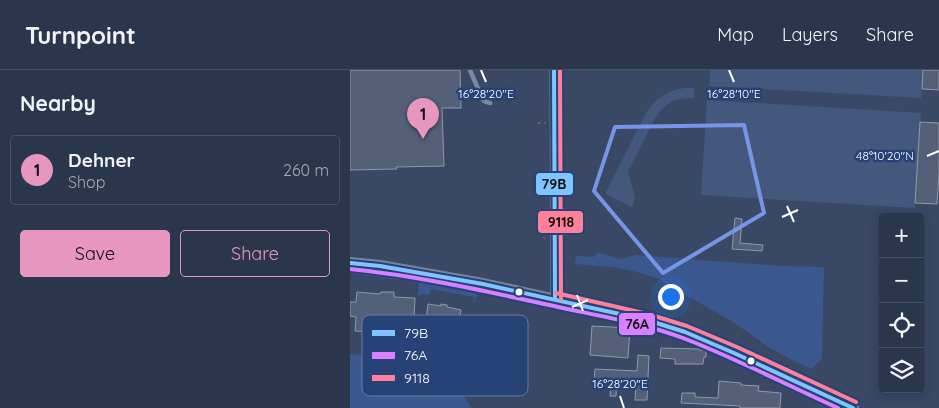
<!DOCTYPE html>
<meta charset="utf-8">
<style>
:root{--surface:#2a364c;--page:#364156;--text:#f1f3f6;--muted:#a5abb5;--line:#465064;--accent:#e797bd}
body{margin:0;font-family:Quicksand,sans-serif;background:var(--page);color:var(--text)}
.controls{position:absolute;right:15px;bottom:15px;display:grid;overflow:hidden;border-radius:5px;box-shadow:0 2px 12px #0003}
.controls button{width:45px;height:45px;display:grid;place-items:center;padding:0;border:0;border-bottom:1px solid var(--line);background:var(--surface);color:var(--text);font:25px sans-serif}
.you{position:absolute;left:320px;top:226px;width:18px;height:18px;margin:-12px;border:4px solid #fff;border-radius:50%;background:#1a73e8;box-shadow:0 0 0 8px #1a73e833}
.badge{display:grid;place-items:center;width:32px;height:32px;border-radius:50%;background:var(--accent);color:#111;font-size:16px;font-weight:700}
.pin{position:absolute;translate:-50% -41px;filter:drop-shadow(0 1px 2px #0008)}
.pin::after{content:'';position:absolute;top:26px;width:18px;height:15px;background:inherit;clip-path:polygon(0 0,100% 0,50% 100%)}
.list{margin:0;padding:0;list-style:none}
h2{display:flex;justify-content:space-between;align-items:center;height:65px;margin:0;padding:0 20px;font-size:21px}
h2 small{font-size:16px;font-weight:400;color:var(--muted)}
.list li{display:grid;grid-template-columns:32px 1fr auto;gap:15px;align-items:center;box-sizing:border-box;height:70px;margin:0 10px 10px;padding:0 10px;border:1px solid var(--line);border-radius:5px}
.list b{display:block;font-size:19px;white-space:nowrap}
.list p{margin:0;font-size:16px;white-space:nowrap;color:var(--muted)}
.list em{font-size:16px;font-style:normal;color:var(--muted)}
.actions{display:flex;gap:10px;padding:15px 20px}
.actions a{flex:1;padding:11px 0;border:1px solid var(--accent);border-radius:5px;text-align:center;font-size:18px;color:var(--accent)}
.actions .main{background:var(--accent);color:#111}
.icon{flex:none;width:28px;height:28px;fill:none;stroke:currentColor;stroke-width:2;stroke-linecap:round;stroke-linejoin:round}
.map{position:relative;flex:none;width:589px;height:338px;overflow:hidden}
header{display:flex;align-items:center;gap:30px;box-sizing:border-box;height:70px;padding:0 25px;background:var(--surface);border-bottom:1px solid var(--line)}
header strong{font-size:24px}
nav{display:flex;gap:28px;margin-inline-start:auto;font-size:18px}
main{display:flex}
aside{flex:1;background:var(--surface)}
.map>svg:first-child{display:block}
.green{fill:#3a588e}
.water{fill:#44587e}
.building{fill:#546077;stroke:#8f99ab}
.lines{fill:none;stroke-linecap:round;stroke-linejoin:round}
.path{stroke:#7c889c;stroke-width:1;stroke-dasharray:2.5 4;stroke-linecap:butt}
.lane{stroke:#7c889c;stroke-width:4.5}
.street{stroke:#7c889c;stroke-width:9}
.secondary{stroke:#788498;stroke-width:12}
.bus-1-casing{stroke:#264277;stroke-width:8}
.bus-2-casing{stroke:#264277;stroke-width:8}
.bus-3-casing{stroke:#264277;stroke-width:8}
.bus-1{stroke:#80c4ff;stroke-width:4}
.bus-2{stroke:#d880ff;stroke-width:4}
.bus-3{stroke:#ff8098;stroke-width:4}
.marked{fill:none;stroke:#7795e8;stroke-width:4;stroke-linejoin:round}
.ticks{fill:none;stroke:#fff;stroke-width:2}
.bus-dot{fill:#fff;stroke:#264277;stroke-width:2}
.key{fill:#264277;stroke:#677ba0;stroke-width:1}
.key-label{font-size:14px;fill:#fff}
.ticks-label{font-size:12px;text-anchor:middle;fill:#fff;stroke:#264277;stroke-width:5;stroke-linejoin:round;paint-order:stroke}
.line-badge{stroke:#264277;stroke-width:2}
.pale-badge-label{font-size:14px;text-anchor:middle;font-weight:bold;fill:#111}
</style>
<header>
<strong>Turnpoint</strong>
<nav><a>Map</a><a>Layers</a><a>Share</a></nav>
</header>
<main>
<aside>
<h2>Nearby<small></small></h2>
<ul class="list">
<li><span class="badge">1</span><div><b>Dehner</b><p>Shop</p></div><em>260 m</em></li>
</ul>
<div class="actions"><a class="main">Save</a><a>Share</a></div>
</aside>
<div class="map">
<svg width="589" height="338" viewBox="0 0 589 338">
<rect width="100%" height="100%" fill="#384865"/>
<!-- green -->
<path class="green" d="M249,183L271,189L285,185L431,196L474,197L472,289L461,299L436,287L420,278L383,252L341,228L323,221L309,209L287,202L263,197L225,194L226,186L243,187Z
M4,199L50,203L51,210L2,204Z
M72,210L104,216L106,214L126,218L128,220L125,232L123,233L124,227L81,219L79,225L71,224V225L68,226L69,213Z
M0,284L67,289V293L69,298L96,313L108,318L122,338H0Z"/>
<!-- water -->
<path class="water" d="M360,0H573L571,28L359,16Z
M335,18H344V28C315,27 307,43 296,66C290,78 284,90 278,101L285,128L282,137L255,124L296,43C306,28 317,20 335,18Z
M357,30L571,43L565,138L351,125Z"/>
<!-- building -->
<path class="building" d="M0,0H110L111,38H92L94,96L46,97L47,99L0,100Z
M573,0H589V20L572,19Z
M570,52L589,53V103L587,134L565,133Z
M385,148L392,149L390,173L413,175L412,181L382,179Z
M7,222L30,224L31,222H44V227L65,228L64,247L43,246L42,263L5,261L6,247L0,246V232H6Z
M78,234L91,236V234L97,235V237L111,240L109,250L88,246L86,259L75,256Z
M242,256L280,258L278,288L240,285Z
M311,278L349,279V280H356V287H354L353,294H325V289L310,288Z
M288,285L299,286L297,330H285L286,314L267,312L266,326H260L261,312L244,311L245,299L287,301Z
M369,311L391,313V315L409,316L408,321L431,323L430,338H390V336L331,333L332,323H345V327L368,328Z"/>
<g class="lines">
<!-- path -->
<path class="path" d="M188,53H196
M189,162L196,170"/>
<!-- lane -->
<path class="lane" d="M120,0L132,28L134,31L140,33"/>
<!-- street -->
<path class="street" d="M204,0L205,229"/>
<!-- secondary -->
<path class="secondary" d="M0,193L30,196L133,214L297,250L335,262L384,283L503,338"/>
<defs>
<path id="bus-1" d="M204,0L205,229
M0,193L30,196L133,214L297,250L335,262L384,283L503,338"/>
<path id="bus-2" d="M0,199C70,206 139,222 208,237C250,246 293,253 333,268C385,288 437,315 488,338"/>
<path id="bus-3" d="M210,0L211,229
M206,223L298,244L337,256L387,277L506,332"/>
</defs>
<!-- bus-1 casing -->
<use href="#bus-1" class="bus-1-casing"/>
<!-- bus-2 casing -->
<use href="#bus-2" class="bus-2-casing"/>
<!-- bus-3 casing -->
<use href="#bus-3" class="bus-3-casing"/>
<!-- bus-1 -->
<use href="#bus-1" class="bus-1"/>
<!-- bus-2 -->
<use href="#bus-2" class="bus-2"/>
<!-- bus-3 -->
<use href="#bus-3" class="bus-3"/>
</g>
<!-- marked area -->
<path class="marked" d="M394,55L414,143L313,203L244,121L265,57Z"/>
<!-- ticks -->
<path class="ticks" d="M131,0L136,12M379,0L384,12M577,86L589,81M437,136L444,152M432,147L448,140M227,225L233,241M222,237L238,230M270,326L274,338"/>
<!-- markers -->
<g class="bus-dot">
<circle cx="169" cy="222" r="4.5"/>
<circle cx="401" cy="291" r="4.5"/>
</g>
<!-- legend -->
<rect x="12" y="245" width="166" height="81" rx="8" class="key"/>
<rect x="22" y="260" width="23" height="6" fill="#80c4ff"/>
<rect x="22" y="282" width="23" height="7" fill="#d880ff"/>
<rect x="22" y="305" width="23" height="6" fill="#ff8098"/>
<g class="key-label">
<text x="54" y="268">79B</text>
<text x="54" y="290">76A</text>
<text x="54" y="313">9118</text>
</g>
<g class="ticks-label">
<text x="136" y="28">16°28'20"E</text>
<text x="384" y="28">16°28'10"E</text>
<text x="535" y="90">48°10'20"N</text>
<text x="270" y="318">16°28'20"E</text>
</g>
<g class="line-badge">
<rect x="185" y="102" width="39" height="24" rx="5" fill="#80c4ff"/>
<rect x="187" y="140" width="47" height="24" rx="5" fill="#ff8098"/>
<rect x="268" y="242" width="38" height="24" rx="5" fill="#d880ff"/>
</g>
<g class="pale-badge-label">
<text x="204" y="119">79B</text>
<text x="211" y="157">9118</text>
<text x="287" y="259">76A</text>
</g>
</svg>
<div class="controls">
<button>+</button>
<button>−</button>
<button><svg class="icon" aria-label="locate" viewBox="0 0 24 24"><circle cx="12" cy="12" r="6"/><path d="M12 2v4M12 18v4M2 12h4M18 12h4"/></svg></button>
<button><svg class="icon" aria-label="layers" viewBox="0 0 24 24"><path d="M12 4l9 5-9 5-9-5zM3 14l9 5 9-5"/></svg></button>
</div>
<div class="you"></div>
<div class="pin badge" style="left:73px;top:69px">1</div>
</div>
</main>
